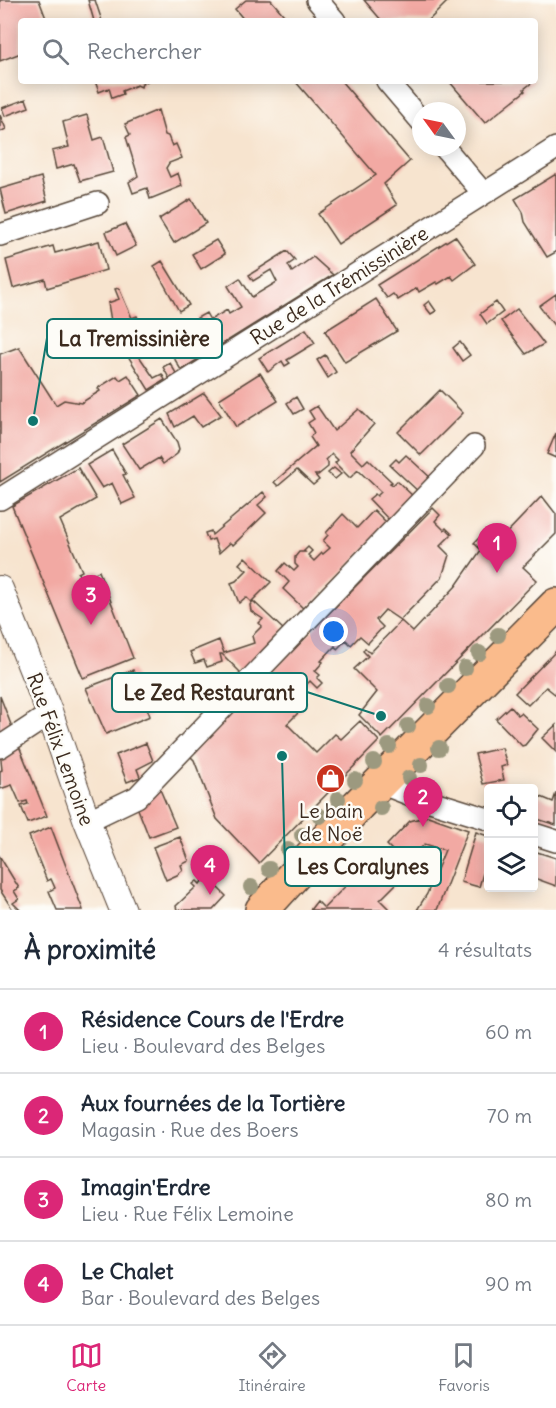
<!DOCTYPE html>
<html lang="fr">
<meta charset="utf-8">
<style>
:root{--surface:#fff;--page:#f6f6f7;--text:#1f2937;--muted:#747a83;--line:#e0e1e3;--accent:#db2777}
body{margin:0;font-family:Delius,sans-serif;background:var(--page);color:var(--text)}
.controls{position:absolute;right:18px;bottom:18px;display:grid;overflow:hidden;border-radius:6px;box-shadow:0 3px 15px #0003}
.controls button{width:54px;height:54px;display:grid;place-items:center;padding:0;border:0;border-bottom:2px solid var(--line);background:var(--surface);color:var(--text);font:30px sans-serif}
.compass{position:absolute;left:412px;top:102px;width:54px;height:54px;border-radius:50%;background:var(--surface);box-shadow:0 3px 15px #0003;rotate:303deg}
.you{position:absolute;left:334px;top:632px;width:21px;height:21px;margin:-15px;border:4px solid #fff;border-radius:50%;background:#1a73e8;box-shadow:0 0 0 9px #1a73e833}
.badge{display:grid;place-items:center;width:39px;height:39px;border-radius:50%;background:var(--accent);color:#fff;font-size:20px;font-weight:700}
.pin{position:absolute;translate:-50% -50px;filter:drop-shadow(0 2px 3px #0008)}
.pin::after{content:'';position:absolute;top:32px;width:21px;height:18px;background:inherit;clip-path:polygon(0 0,100% 0,50% 100%)}
.list{margin:0;padding:0;list-style:none}
h2{display:flex;justify-content:space-between;align-items:center;height:78px;margin:0;padding:0 24px;font-size:26px}
h2 small{font-size:20px;font-weight:400;color:var(--muted)}
.list li{display:grid;grid-template-columns:39px 1fr auto;gap:18px;align-items:center;box-sizing:border-box;height:84px;padding:0 24px;border-top:2px solid var(--line)}
.list b{display:block;font-size:22px;white-space:nowrap}
.list p{margin:0;font-size:20px;white-space:nowrap;color:var(--muted)}
.list em{font-size:20px;font-style:normal;color:var(--muted)}
.icon{flex:none;width:33px;height:33px;fill:none;stroke:currentColor;stroke-width:2;stroke-linecap:round;stroke-linejoin:round}
.map{position:relative;flex:none;width:556px;height:910px;overflow:hidden}
.search{position:absolute;background:var(--surface);box-shadow:0 3px 15px #0003;left:18px;right:18px;top:18px;height:66px;display:flex;align-items:center;gap:15px;box-sizing:border-box;padding:0 21px;border-radius:6px;color:var(--muted);font-size:22px}
.sheet{height:414px;background:var(--surface)}
nav{display:flex;justify-content:space-around;align-items:center;box-sizing:border-box;height:84px;border-top:2px solid var(--line);background:var(--surface);font-size:16px;color:var(--muted)}
nav a{display:grid;justify-items:center;gap:3px}
nav .on{color:var(--accent)}
.map>svg:first-child{display:block}
.building{fill:#f2a9a3}
.lines{fill:none;stroke-linecap:round;stroke-linejoin:round}
.minor-casing{stroke:#574639;stroke-width:24}
.tertiary-casing{stroke:#574639;stroke-width:28}
.primary-casing{stroke:#574639;stroke-width:36}
.minor{stroke:#fff;stroke-width:21}
.tertiary{stroke:#fff;stroke-width:26}
.primary{stroke:#fabb8c;stroke-width:33}
.tree{fill:#9c997f}
.labels{text-anchor:middle;dominant-baseline:central;stroke-width:5;stroke-linejoin:round;paint-order:stroke}
.street-label{font-size:20px;fill:#3b2a1e;stroke:#fdfcf7}
.poi-label{font-size:20px;fill:#3b2a1e;stroke:#fdfcf7}
.leader{fill:none;stroke:#0f766e;stroke-width:2}
.callout-dot{fill:#0f766e;stroke:#fdfcf7;stroke-width:2}
.callout{fill:#fdfcf7;stroke:#0f766e;stroke-width:2}
.callout-label{font-size:21px;text-anchor:middle;font-weight:bold;fill:#3b2a1e}
</style>
<div class="map">
<svg width="556" height="910" viewBox="0 0 556 910">
<rect width="100%" height="100%" fill="#fdfcf7"/>
<filter id="ink" filterUnits="userSpaceOnUse"><feTurbulence type="fractalNoise" baseFrequency=".0167" numOctaves="2"/><feDisplacementMap in="SourceGraphic" scale="12" xChannelSelector="R" yChannelSelector="G"/><feConvolveMatrix kernelMatrix="1 2 1 2 8 2 1 2 1" color-interpolation-filters="sRGB"/></filter>
<filter id="wash" filterUnits="userSpaceOnUse"><feTurbulence type="fractalNoise" baseFrequency=".008" numOctaves="4" result="noise"/><feDisplacementMap in="SourceGraphic" scale="24" xChannelSelector="R" yChannelSelector="G"/><feGaussianBlur stdDeviation="1.35" result="paint"/><feColorMatrix in="noise" values="0 0 0 0 0 0 0 0 0 0 0 0 0 0 0 0 0 1.4 0 .05"/><feComposite in="paint" operator="in"/></filter>
<g filter="url(#wash)">
<rect width="100%" height="100%" fill="#f7e4cf"/>
<g id="blocks">
<!-- building -->
<path class="building" d="M0,0H39L47,21H21V53L0,61Z
M88,0H95L102,21H94Z
M246,0H271L289,21H245L235,9Z
M364,0H449L428,21H382Z
M95,81H148L142,83L141,87L137,85L122,91L123,94L112,98L109,88L99,92Z
M295,81H341L410,161L384,184L397,205L338,244L318,214L376,175Z
M449,81H534L524,89L525,91L485,123Z
M26,99L29,107L5,116L2,108Z
M158,110L165,135L168,136L172,146L176,144L182,158L169,163L166,168L170,177L178,173L182,186L150,199L147,188L133,193L129,182L138,176L126,137L130,135L125,124Z
M0,115L6,129L0,132Z
M87,115L94,140L103,137L113,172L80,181L74,164L56,169L52,151L69,147L63,122Z
M556,174V252L547,257L525,222L523,212L515,199Z
M41,177L47,201L6,214L0,189Z
M191,199L206,223L174,243L159,219Z
M125,224L136,246L116,256L106,232Z
M455,236L475,264L454,280L451,276L438,284L436,282L419,292L417,288L398,300L393,294L387,298L377,285Z
M216,240L225,254L201,269L192,254Z
M99,241L106,270L47,288L45,279L13,288L6,260L53,246L55,253Z
M287,251L295,260L288,265L292,272L313,257L333,275L216,348L197,318L206,313L210,320L227,310L229,314L241,307L228,286L240,278L252,297L277,282L271,270L253,281L249,275Z
M162,261L189,305L179,311L154,266Z
M119,288L132,318L137,316L143,330L139,332L137,329L121,339L117,331L113,333L108,303L119,299L115,289Z
M556,294V328L539,306Z
M376,299L397,331L345,362L325,331Z
M429,301L436,311L431,314L424,305Z
M496,302L503,312L487,324L480,314Z
M517,309L544,344L526,354L501,321Z
M306,329L315,343L287,360L290,363L285,366L282,361L268,372L259,358Z
M193,330L208,353L181,370L167,346Z
M460,342L470,355L462,361L453,348Z
M130,343L154,378L162,374L165,380L149,390L123,348Z
M19,347L56,405L64,400L81,403L100,391L98,388L117,376L120,380L128,375L141,395L0,482V354Z
M325,355L336,372L328,378L317,360Z
M170,363L176,373L169,378L163,367Z
M260,373L278,401L236,427L219,399Z
M440,390L463,413L421,455L398,432Z
M204,393L221,415L201,427L193,416L175,427L169,414Z
M296,397L303,409L294,414L287,403Z
M317,406L334,431L359,409L374,424L350,451L363,464L368,459L392,482L390,483L393,485L397,481L415,498L391,522L369,499L375,494L377,496L381,492L358,470L350,478L335,463L338,460L332,454L326,460L328,463V467L318,475H315L319,480L313,485L297,470L278,486L274,482L316,446L310,437L314,433L308,423L314,419L309,411Z
M162,419L177,442L179,449L177,454L163,464L159,458L139,470L122,444Z
M556,433V458L547,454Z
M112,450L126,474L123,475L135,498L122,504L112,483L102,488L87,465Z
M406,455L433,480L420,493L390,465L396,459L399,462Z
M78,468L96,499L60,520L82,571L78,573L81,579L99,571L133,658L83,678L12,506Z
M334,468L341,474L335,479L328,473Z
M263,492L267,497L258,505L266,513L233,545L230,543L219,553L214,539L208,541L205,533L211,531L212,535Z
M542,496L556,514V534L523,567L537,580L382,738L359,715L377,692L354,669L368,656L363,651L365,648L370,653L401,621L413,632L456,586L481,550L474,543L486,531L498,542Z
M433,508L440,515L435,521L444,530L446,528L452,534L440,546L449,555L442,577L400,620L385,610L376,620L383,627L368,643L360,636L351,645L346,640L337,649L335,646L321,661L323,662L315,671L320,675L317,678L322,683L317,688L310,681L303,688L293,678L286,685L306,705L287,724L316,753L335,734L341,739L360,721L379,741L259,863L217,819L194,760L189,755Z
M374,510L389,525L305,610L283,589L289,582L278,571L285,563L294,571L298,567L295,564V557L299,552H305L304,551L308,547L312,551L308,555L314,561L322,553L323,554L330,548L323,541L328,535L326,533L343,514L357,528Z
M245,557L271,582L251,602L246,597L239,603L231,583L236,581L247,570L239,564Z
M253,601L285,631L242,674L222,654H220L222,662L207,667L204,660L195,663L190,652L219,640L224,653L254,643L252,636L262,626L259,623L263,619L251,611L250,605Z
M556,651V695L546,687L528,705L515,693Z
M133,670L150,716L106,734L86,688Z
M0,696L13,730L0,738Z
M510,706L518,715L521,713L538,729L525,745L522,746L496,719Z
M556,725V752L542,738Z
M17,741L47,816L28,823L21,806L28,804L27,801L20,803L12,785L0,789V771L2,770L0,751Z
M146,743L153,761L137,769L140,777L127,782L116,755Z
M502,748L507,765L501,767L504,780L483,784L475,754Z
M159,787L176,827L149,837L138,809Z
M556,793V825L534,818V794L553,802Z
M428,816L468,830L437,910H417L427,894L445,850L425,844L405,863L387,845L410,821Z
M51,827L59,848L83,910H57L49,891L55,888L51,879L47,881L29,836Z
M476,832L488,836V871L484,870L479,887L461,882Z
M180,837L189,861L181,865L183,870L177,875L166,880L153,847Z
M534,851L556,858V886L534,878Z
M378,853L403,877L380,900L389,909L388,910H310L317,901L324,908Z
M0,857L19,888L14,891L19,899L13,903L20,910H13L0,890Z
M206,876L226,896L213,910H177L176,906L196,887L193,884L197,881L200,884Z"/>
</g>
</g>
<g filter="url(#ink)">
<use href="#blocks" fill-opacity="0" stroke="#574639" stroke-width="1.5"/>
<g class="lines">
<defs>
<path id="minor" d="M317,0L335,21
M387,81L421,121
M444,147L483,193
M0,235L98,203
M0,499L556,148
M0,747L50,714
M380,783L411,795L488,819
M87,821L137,797L474,446
M534,834L556,841"/>
<path id="tertiary" d="M0,589L50,714L87,821L123,910"/>
<path id="primary" d="M262,910L358,805L556,605"/>
</defs>
<!-- minor casing -->
<use href="#minor" class="minor-casing"/>
<!-- tertiary casing -->
<use href="#tertiary" class="tertiary-casing"/>
<!-- primary casing -->
<use href="#primary" class="primary-casing"/>
<!-- minor -->
<use href="#minor" class="minor"/>
<!-- tertiary -->
<use href="#tertiary" class="tertiary"/>
<!-- primary -->
<use href="#primary" class="primary"/>
</g>
<!-- trees -->
<g class="tree">
<circle cx="498" cy="635" r="8"/>
<circle cx="479" cy="653" r="8"/>
<circle cx="465" cy="668" r="8"/>
<circle cx="448" cy="686" r="8"/>
<circle cx="428" cy="706" r="8"/>
<circle cx="408" cy="726" r="8"/>
<circle cx="389" cy="746" r="8"/>
<circle cx="439" cy="748" r="8"/>
<circle cx="374" cy="762" r="8"/>
<circle cx="421" cy="765" r="8"/>
<circle cx="409" cy="778" r="8"/>
<circle cx="355" cy="780" r="8"/>
<circle cx="338" cy="799" r="8"/>
<circle cx="381" cy="808" r="8"/>
<circle cx="320" cy="816" r="8"/>
<circle cx="302" cy="835" r="8"/>
<circle cx="288" cy="850" r="8"/>
<circle cx="269" cy="869" r="8"/>
<circle cx="251" cy="887" r="8"/>
</g>
</g>
<!-- icons -->
<defs>
<symbol id="shop-disc" viewBox="-11 -11 22 22"><circle r="9.5" fill="#c8321e" stroke="#fdfcf7"/><path d="M-5-2.5h2.3a2.7 3.5 0 0 1 5.4 0H5L5.5 6h-11ZM-1.5-2.5h3a1.5 2.3 0 0 0-3 0Z" fill="#fff"/></symbol>
</defs>
<g fill-rule="evenodd">
<use href="#shop-disc" x="314" y="762" width="33" height="33"/>
</g>
<g class="labels">
<!-- street labels -->
<g class="street-label">
<text transform="translate(339 285) rotate(-32)">Rue de la Trémissinière</text>
<text transform="translate(61 749) rotate(70)">Rue Félix Lemoine</text>
</g>
<!-- poi labels -->
<g class="poi-label">
<text x="331" y="810">Le bain<tspan x="331" dy="23">de Noë</tspan></text>
</g>
</g>
<!-- callouts -->
<path class="leader" d="M33 421L47 338M381 716L307 692M282 756L285 866"/>
<g class="callout-dot">
<circle cx="33" cy="421" r="6"/>
<circle cx="381" cy="716" r="6"/>
<circle cx="282" cy="756" r="6"/>
</g>
<g class="callout">
<rect x="47" y="319" width="175" height="39" rx="6"/>
<rect x="112" y="673" width="195" height="39" rx="6"/>
<rect x="285" y="847" width="156" height="39" rx="6"/>
</g>
<g class="callout-label">
<text x="134" y="346">La Tremissinière</text>
<text x="209" y="700">Le Zed Restaurant</text>
<text x="363" y="874">Les Coralynes</text>
</g>
</svg>
<div class="controls">
<button><svg class="icon" aria-label="locate" viewBox="0 0 24 24"><circle cx="12" cy="12" r="6"/><path d="M12 2v4M12 18v4M2 12h4M18 12h4"/></svg></button>
<button><svg class="icon" aria-label="layers" viewBox="0 0 24 24"><path d="M12 4l9 5-9 5-9-5zM3 14l9 5 9-5"/></svg></button>
</div>
<svg class="compass" viewBox="-18 -18 36 36"><path d="M0-13l5 13h-10z" fill="#e53935"/><path d="M0 13l5-13h-10z" fill="#747a83"/></svg>
<div class="you"></div>
<div class="pin badge" style="left:497px;top:573px">1</div>
<div class="pin badge" style="left:423px;top:827px">2</div>
<div class="pin badge" style="left:91px;top:625px">3</div>
<div class="pin badge" style="left:210px;top:895px">4</div>
<div class="search"><svg class="icon" aria-label="search" viewBox="0 0 24 24"><circle cx="10" cy="10" r="6"/><path d="M15 15l6 6"/></svg>Rechercher</div>
</div>
<section class="sheet">
<h2>À proximité<small>4 résultats</small></h2>
<ul class="list">
<li><span class="badge">1</span><div><b>Résidence Cours de l'Erdre</b><p>Lieu · Boulevard des Belges</p></div><em>60 m</em></li>
<li><span class="badge">2</span><div><b>Aux fournées de la Tortière</b><p>Magasin · Rue des Boers</p></div><em>70 m</em></li>
<li><span class="badge">3</span><div><b>Imagin'Erdre</b><p>Lieu · Rue Félix Lemoine</p></div><em>80 m</em></li>
<li><span class="badge">4</span><div><b>Le Chalet</b><p>Bar · Boulevard des Belges</p></div><em>90 m</em></li>
</ul>
</section>
<nav>
<a class="on"><svg class="icon" aria-label="map" viewBox="0 0 24 24"><path d="M3 6l6-2 6 2 6-2v14l-6 2-6-2-6 2zM9 4v14M15 6v14"/></svg>Carte</a>
<a><svg class="icon" aria-label="directions" viewBox="0 0 24 24"><path d="M12 3l9 9-9 9-9-9zM9 14v-3h6M13 9l2 2-2 2"/></svg>Itinéraire</a>
<a><svg class="icon" aria-label="saved" viewBox="0 0 24 24"><path d="M7 4h10v16l-5-4-5 4z"/></svg>Favoris</a>
</nav>
